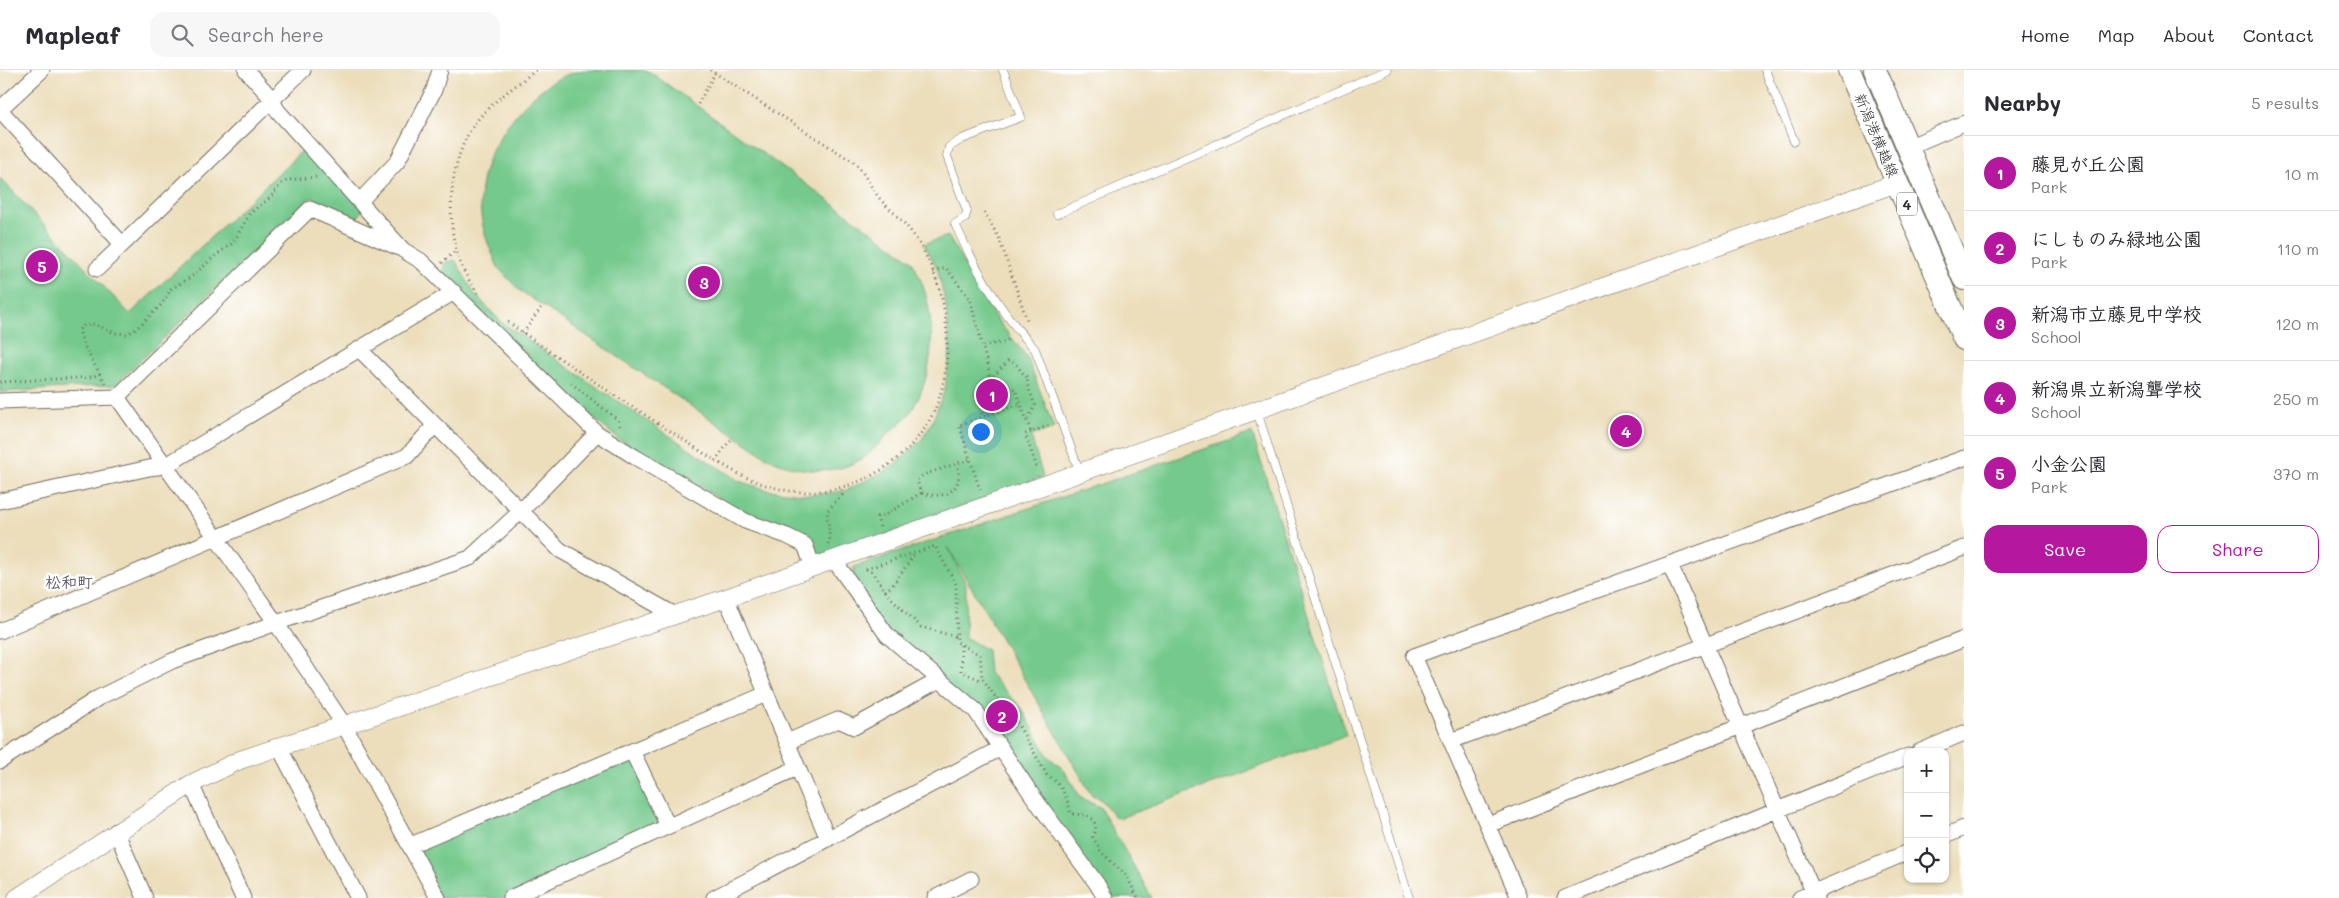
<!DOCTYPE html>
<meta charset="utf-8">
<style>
:root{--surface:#fff;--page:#f7f7f7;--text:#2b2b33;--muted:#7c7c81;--line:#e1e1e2;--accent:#b5179e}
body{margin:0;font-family:Mali,"Klee One",sans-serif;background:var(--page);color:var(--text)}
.controls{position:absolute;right:15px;bottom:15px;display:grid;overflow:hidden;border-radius:10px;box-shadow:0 1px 4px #0004}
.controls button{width:45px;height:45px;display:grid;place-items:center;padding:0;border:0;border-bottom:1px solid var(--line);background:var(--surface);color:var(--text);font:25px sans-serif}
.you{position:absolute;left:980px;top:361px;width:18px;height:18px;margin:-12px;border:4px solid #fff;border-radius:50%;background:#1a73e8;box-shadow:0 0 0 8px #1a73e833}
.badge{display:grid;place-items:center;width:32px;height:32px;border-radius:50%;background:var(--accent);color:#fff;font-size:16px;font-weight:700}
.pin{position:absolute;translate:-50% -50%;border:2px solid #fff;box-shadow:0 1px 5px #0006}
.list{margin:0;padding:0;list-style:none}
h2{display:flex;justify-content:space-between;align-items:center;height:65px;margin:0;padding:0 20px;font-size:21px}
h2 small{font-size:16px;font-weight:400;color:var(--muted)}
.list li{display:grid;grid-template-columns:32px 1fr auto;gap:15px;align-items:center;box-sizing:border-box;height:75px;padding:0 20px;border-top:1px solid var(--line)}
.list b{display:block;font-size:19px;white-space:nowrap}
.list p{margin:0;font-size:16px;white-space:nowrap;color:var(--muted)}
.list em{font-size:16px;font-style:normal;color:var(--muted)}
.actions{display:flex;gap:10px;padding:15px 20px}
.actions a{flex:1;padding:11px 0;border:1px solid var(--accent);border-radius:15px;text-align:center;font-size:18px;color:var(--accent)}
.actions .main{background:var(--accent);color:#fff}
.icon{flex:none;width:28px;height:28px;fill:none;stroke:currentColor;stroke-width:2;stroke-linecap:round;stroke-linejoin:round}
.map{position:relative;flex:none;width:1964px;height:828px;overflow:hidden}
header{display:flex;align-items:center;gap:30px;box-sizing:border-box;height:70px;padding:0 25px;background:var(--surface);border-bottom:1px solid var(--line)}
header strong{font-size:24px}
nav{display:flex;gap:28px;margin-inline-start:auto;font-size:18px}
.search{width:350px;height:45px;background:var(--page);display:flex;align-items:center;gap:12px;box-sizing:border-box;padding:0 18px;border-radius:15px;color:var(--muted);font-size:19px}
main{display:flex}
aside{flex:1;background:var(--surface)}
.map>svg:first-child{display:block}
.green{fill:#74c98c;stroke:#507a5c}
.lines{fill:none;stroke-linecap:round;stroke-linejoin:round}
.service-casing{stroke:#6f6a5d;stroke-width:9}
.minor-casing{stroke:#6f6a5d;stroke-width:17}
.tertiary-casing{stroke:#6f6a5d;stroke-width:19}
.primary-casing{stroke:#6f6a5d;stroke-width:24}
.path{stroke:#6f6a5d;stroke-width:3;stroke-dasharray:1 4;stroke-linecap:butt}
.service{stroke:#fff;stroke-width:8}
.minor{stroke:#fff;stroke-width:15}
.tertiary{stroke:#fff;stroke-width:18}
.primary{stroke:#fff;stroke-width:22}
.labels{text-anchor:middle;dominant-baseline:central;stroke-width:5;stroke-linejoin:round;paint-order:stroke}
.shield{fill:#fff;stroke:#6b6b6b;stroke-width:1}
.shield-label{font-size:14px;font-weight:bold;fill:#2b2b2b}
.street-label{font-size:15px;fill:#2b2b2b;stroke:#fff}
.neighbourhood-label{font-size:16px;font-weight:bold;fill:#615b6d;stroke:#fff}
</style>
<header>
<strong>Mapleaf</strong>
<div class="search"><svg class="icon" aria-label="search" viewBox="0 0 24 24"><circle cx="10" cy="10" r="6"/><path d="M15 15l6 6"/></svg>Search here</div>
<nav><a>Home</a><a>Map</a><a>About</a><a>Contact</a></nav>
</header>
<main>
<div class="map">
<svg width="1964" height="828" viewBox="0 0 1964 828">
<rect width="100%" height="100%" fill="#fff"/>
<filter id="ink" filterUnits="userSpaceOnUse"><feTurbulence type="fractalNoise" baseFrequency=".02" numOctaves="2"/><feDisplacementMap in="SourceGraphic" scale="10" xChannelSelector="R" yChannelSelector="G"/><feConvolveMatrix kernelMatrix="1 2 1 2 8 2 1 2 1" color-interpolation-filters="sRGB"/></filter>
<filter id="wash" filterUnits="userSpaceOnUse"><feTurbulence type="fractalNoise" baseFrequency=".0096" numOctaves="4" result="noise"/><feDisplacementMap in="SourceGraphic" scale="20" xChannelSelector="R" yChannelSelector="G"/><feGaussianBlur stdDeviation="1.12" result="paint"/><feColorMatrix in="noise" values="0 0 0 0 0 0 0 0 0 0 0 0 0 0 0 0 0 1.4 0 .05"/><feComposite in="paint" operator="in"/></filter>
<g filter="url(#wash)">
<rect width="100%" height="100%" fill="#ecdebb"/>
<!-- green -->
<path class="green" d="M583,0H640L650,2L911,190C937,233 939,296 912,340C906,350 896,356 888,364C880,373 872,382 863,388C835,407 796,402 768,388L519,220C512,212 504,205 498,197C496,193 494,188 492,183C468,130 482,83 520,40C538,20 556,6 583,0Z
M305,78L363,140L358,147L310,128L115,315L0,322V108L130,244Z
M948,166L995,247L1027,287L1054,358L1031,366L1043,407L831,485L814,484L800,463L749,446L618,369L578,335L441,203L446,192L455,190L474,223L501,252L644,349L739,411L768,420L810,425L845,421L887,400L906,385L922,369L932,352L945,319L950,282L946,236L937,198L924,174Z
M1252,363L1346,665L1117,749L1100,729L1092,726L948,477L966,514L965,567L987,580L989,603L1022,639L1048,686L1064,700L1081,728L1100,737L1152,828H1105L975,640L887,565L853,517L854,497Z
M632,681L668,756L510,828H438L411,775Z"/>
</g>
<g filter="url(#ink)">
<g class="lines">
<defs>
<path id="service" d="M1003,0L1021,47L962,69L949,77L947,86L967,141L965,148L955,154C976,200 1000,242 1035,279L1080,403
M1765,0L1794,71
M1057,144L1387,0
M1257,341L1409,828"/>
<path id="minor" d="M246,0L272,29L277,40L403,180L421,191L597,363L635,387L745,451L787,466L805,475L813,497
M0,39L42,0
M0,40L122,174
M1908,77L1964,53
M360,131L397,92L434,20L440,0
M97,199L303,0
M359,279L560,480L675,545
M117,327L310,139L399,178
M0,331L117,327L276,553L344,655L438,828
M0,431L149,398L165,396L454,222
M834,490L887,565L975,640L1032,725L1097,814L1105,828
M1670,495L1816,828
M726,528L828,769
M0,561L407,386L435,355
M1451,671L1964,478
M787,672L838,650L854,657L939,610
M279,677L358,828
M632,681L668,756
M1919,682L1964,663
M0,691L98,628L172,591L276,553L470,488L522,440L597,363
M191,714L243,828
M1488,755L1964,569
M116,761L145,828
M1945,766L1964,758
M411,775L766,624
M510,828L797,698
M714,828L1001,678
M935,828L971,809
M1519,828L1414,586L1964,388
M1565,828L1908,686
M1800,828L1908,782"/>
<path id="tertiary" d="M17,828L191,714L240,690L726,528L1897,113"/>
<path id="primary" d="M1849,0L1964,269
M1875,0L1964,209"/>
</defs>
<!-- service casing -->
<use href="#service" class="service-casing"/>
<!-- minor casing -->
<use href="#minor" class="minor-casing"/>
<!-- tertiary casing -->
<use href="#tertiary" class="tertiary-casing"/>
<!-- primary casing -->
<use href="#primary" class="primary-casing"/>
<!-- path -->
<path class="path" d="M698,34L715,3
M984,142L999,168L1027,250
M442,193L456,180
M933,202L946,198L970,229L994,320C984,327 978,334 983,347
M478,223C472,215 466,206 462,197C443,155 449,82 480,47C497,28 517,15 536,0
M508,252C558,288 609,322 661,355C702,381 741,413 790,421C844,428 900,399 928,353C951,314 952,258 938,215C931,193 920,171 904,153C896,144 884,135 877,125C869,114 864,103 855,93L710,0
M523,263L541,238
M983,276L1004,272L1010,268
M989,307L994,306L1008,291C1019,292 1018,301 1027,307L1028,317L1035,335L1027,351
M0,312L92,307L101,303
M105,313L84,276L79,260L84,255L94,254L115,263L127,264L136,259L161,235L171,219L194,205L216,185L233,173L250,143L270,128L281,114L288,110L318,107
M571,313L618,350L621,359
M994,320L1006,317L1015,319L1031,362L1051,355
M1031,362L1025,364L1038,400
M715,391L731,369
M980,420L959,355L1021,334
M922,423C944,430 965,421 957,394
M880,457L877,447L885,445L921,423L917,410L923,405L970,389
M828,474L830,470L827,441L842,425V417
M866,499L935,476L956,514L957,572L980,585L982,608L996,628L1013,646L1047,705C1062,714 1067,727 1071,744L1086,745L1094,750L1096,759L1093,767L1101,782L1126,805L1138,828
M866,499L872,502L889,526L921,557L957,567
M885,521L893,515L915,483
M961,575V601L982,611
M996,645L1006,639"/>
<!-- service -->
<use href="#service" class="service"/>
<!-- minor -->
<use href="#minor" class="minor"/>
<!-- tertiary -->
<use href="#tertiary" class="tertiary"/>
<!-- primary -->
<use href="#primary" class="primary"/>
</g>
</g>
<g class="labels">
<!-- shield labels -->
<rect class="shield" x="1897" y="122.5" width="20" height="23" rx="4"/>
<g class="shield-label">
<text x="1907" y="134">4</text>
</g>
<!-- street labels -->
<g class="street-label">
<text transform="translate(1877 65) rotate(67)">新潟港横越線</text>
</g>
<!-- neighbourhood labels -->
<g class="neighbourhood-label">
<text x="69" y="511">松和町</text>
</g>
</g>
</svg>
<div class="controls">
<button>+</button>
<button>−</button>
<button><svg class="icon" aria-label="locate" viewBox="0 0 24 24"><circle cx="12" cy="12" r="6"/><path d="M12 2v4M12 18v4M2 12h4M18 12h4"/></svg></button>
</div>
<div class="you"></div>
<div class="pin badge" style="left:992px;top:325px">1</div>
<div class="pin badge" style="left:1002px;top:646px">2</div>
<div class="pin badge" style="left:704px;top:212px">3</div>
<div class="pin badge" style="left:1626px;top:361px">4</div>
<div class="pin badge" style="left:42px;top:196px">5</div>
</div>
<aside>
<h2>Nearby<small>5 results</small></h2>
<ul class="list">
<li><span class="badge">1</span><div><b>藤見が丘公園</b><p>Park</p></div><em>10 m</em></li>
<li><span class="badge">2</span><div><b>にしものみ緑地公園</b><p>Park</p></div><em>110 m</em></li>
<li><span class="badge">3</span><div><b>新潟市立藤見中学校</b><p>School</p></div><em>120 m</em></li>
<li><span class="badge">4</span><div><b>新潟県立新潟聾学校</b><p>School</p></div><em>250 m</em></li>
<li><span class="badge">5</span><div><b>小金公園</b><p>Park</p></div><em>370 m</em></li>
</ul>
<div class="actions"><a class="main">Save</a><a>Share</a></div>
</aside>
</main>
